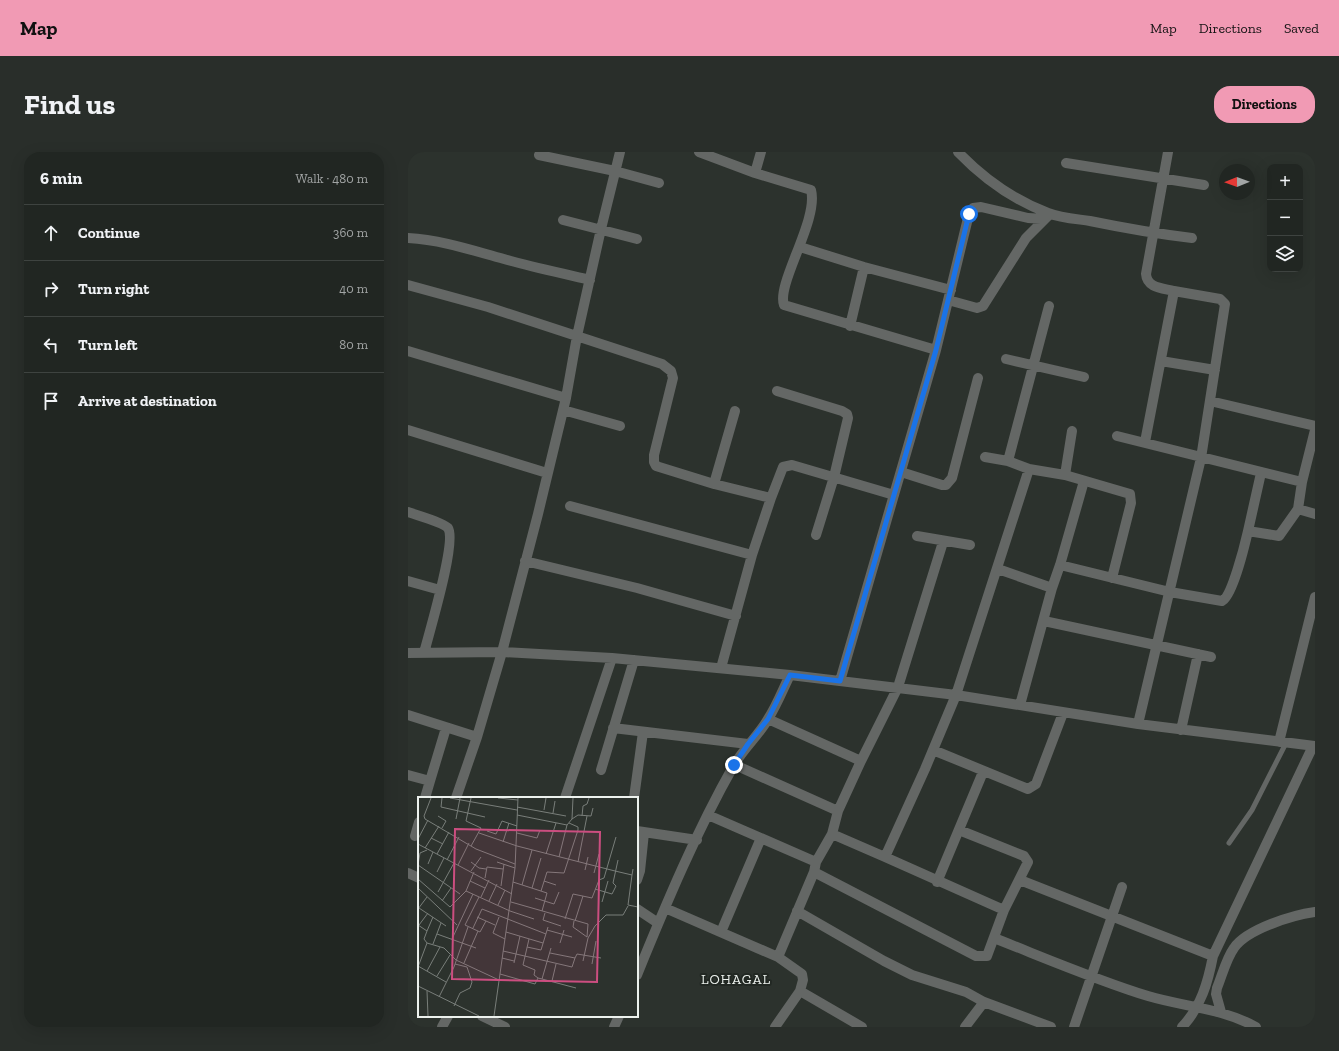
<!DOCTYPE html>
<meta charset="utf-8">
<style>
:root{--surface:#212622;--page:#292e2a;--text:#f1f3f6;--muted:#a2a5a5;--line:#3e4340;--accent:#f19ab4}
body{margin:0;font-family:"Zilla Slab",serif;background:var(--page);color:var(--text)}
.controls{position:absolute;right:12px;top:12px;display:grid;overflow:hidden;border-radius:8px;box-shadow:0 4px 16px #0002}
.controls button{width:36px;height:36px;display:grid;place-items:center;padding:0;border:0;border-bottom:1px solid var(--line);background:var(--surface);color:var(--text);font:20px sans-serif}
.compass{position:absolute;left:811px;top:12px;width:36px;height:36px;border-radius:50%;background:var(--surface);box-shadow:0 4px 16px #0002;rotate:269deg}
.stop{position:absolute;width:12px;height:12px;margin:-9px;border:3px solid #1a73e8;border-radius:50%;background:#fff}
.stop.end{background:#1a73e8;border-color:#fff;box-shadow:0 1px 4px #0008}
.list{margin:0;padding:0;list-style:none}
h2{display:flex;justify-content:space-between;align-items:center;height:52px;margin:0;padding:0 16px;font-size:17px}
h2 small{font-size:13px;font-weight:400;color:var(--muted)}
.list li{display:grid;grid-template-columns:26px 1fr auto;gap:12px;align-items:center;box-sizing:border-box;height:56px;padding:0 16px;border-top:1px solid var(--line)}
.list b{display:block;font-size:15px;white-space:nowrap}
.list em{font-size:13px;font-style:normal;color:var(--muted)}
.icon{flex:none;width:22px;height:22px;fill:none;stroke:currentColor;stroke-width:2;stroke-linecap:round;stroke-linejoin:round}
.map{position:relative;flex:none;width:907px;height:875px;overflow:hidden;border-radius:16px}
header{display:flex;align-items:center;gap:24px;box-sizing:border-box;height:56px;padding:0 20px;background:var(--accent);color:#111}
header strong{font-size:19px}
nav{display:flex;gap:22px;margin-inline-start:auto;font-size:14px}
.intro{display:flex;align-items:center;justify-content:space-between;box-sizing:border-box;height:96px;padding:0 24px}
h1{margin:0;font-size:28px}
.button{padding:10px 18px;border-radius:16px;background:var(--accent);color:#111;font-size:14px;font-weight:700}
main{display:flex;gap:24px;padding:0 24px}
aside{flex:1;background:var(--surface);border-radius:16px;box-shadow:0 4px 16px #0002}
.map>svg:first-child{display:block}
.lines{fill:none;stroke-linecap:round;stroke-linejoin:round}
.lane{stroke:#646765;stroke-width:5}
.street{stroke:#646765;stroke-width:10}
.route{stroke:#1a73e8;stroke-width:5}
.labels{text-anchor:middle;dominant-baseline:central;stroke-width:4;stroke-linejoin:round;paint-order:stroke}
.quarter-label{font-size:14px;letter-spacing:1px;fill:#ecf1ed;stroke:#222823}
.inset-road{fill:none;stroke:#797e7a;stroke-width:1}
.view{fill:#cc4e80;fill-opacity:0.15;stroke:#cc4e80;stroke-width:2}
.inset-edge{fill:none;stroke:#ecf1ed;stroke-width:2}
</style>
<header>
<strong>Map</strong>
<nav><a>Map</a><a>Directions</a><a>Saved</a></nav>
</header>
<div class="intro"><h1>Find us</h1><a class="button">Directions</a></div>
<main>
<aside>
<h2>6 min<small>Walk · 480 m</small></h2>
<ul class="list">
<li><svg class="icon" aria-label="ahead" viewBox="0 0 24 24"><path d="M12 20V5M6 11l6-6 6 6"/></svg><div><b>Continue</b></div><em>360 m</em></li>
<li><svg class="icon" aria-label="right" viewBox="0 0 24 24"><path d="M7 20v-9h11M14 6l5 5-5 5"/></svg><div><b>Turn right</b></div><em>40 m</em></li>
<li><svg class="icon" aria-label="left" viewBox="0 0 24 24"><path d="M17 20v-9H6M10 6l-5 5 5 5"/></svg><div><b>Turn left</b></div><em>80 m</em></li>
<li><svg class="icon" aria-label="arrive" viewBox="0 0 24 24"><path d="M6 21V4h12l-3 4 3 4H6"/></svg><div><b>Arrive at destination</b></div></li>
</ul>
</aside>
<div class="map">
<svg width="907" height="875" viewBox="0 0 907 875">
<rect width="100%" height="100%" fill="#2c322d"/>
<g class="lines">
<!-- lane -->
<path class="lane" d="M821,691L844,658L878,591"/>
<!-- street -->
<path class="street" d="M291,0L347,21L403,38C411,68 368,132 376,153L528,198
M550,0C575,26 606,48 640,61C653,66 669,67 682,69C716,76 750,82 784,86
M131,3L207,19L251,31
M658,11L796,33
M347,21L353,0
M155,68L229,87
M0,86C34,88 63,98 96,107C124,115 153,121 182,128
M392,95L456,115L543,138
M0,133L80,155L254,212L263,219L265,226L246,303V310L248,314L306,332L363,346
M540,148L569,156L575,154L618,86L640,64
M442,174L456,115
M0,199L158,246
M598,207L676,225
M753,209L807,218
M369,239L434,259L439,262L440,266L426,325L408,383
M802,249L907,274
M155,258L212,274
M0,278L139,321
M907,278L894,330L890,357L907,362
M709,284L894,330
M737,290L766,139C754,136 739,136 738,122L760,0
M577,305L600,309L621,317L657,323L722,342L723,351L704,426
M600,309L641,154
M493,320L534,333H538L544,326L570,226
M657,323L664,279
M306,332L327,259
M162,354L344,403
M0,360C8,363 35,370 40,376C49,389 21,481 16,501
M840,379L853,321
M509,384L562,393
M117,409L229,436L328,464
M652,413L762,440L814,449C824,445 837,392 840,379L871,384L890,357
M590,417L644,436
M0,429L32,438
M636,469L803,505
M0,501L94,500L204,506L382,523L548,543L730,572L907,594
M313,516L344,403L363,346L375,315L384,313L486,343
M432,529L528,198L561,62L565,56L573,55L620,66L637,67
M612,553L644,436L652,413L676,329
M0,563L69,585
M360,567L453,609
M730,572L793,306L817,152L812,147L766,139
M205,576L340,592
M773,578L790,502
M871,590L907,445
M525,598L620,637L628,632L655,561
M327,613L430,659
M193,618L226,508
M0,623L22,629L17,646
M22,629L38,576
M48,646L69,585L94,500L130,362L158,246L169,184L193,77L212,0
M157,646L204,506
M226,646L235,580
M300,663L408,710
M229,679L289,688
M424,682L477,705
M7,684L11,670
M406,720L568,804H579L596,758L620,710L616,704L551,678
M0,721L11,726
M229,728L232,719L236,681
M612,728L805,804
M529,730L575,620
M257,756L370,805L406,720L408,710L424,682L430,659L453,609L490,535L535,390
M229,757L250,771
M596,758L477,705L517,617L548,543L621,317
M389,759L476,809L504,823L558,840L576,850L643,875
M313,780L353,686
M586,786C637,806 688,828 740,844C777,855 814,856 848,875
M370,805L394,822L395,828L392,839L454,875
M229,823C258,752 288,680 326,613C336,596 351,583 360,567C369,553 375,537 382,523
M813,860L808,842L809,836C814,824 818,807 826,796C839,777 885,763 907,760
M74,864L97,875
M34,875L40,864
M206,875L211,864
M367,875L392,839
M557,875L576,850
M666,875L714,735
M774,875C793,855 800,830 805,804L905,594"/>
</g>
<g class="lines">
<!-- route -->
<path class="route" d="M326,613L340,592L360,567L382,523L432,529L528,198L561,62"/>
</g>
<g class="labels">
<!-- quarter labels -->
<g class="quarter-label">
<text x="328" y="827">LOHAGAL</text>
</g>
</g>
<!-- overview -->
<g transform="translate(10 645)">
<rect width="220" height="220" fill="#2c322d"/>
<path class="inset-road" d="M13,1L6,19L7,22L58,52L97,67M24,1L23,10L67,20M32,1L99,13M53,1L48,24L63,31L53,49M80,1L100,3M99,10L148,19M126,13L128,1M135,16L137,4M99,18L149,28L154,22L155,1M20,19L28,24L24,31M164,19L165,9L169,7L171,1M38,22L42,1M154,22L160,18L173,19L175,11M69,34L78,37L84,24L99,29M61,36L99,49L197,74L214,78L215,72M99,36L119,41L122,33M13,41L25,47M0,42L10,23M85,45L91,26M0,47L94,97M7,51L21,29M19,57L31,35M128,57L138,26M141,60L149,28M29,63L41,40M53,65L61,71L68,72M79,65L97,71M160,65L169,19M10,67L15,55M0,68L42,97M0,68L2,56L9,53M40,68L51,46M167,73L170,60M53,74L63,60M19,75L26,61M56,75L48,94L92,114L116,122M176,76L181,57M214,78L210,108L220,110M67,81L69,70L85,72M0,82L32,110L48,94M52,84L67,91M126,84L138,88M95,85L129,96L124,114M104,88L114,53M83,89L86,67M0,91L39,128M114,91L123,61M177,92L194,97L198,89L195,86L200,63M123,94L129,75L146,76L160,33V30L151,26M20,95L36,66M61,100L47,128L62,135L68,124M63,100L71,83M117,101L136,107L141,95M24,104L33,91M71,104L79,87M93,105L170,127L169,140M184,105L190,84M80,108L87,93M1,111L28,129M0,112L9,100M127,116L125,123L143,129M59,120L77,128M81,120L75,136L87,142M147,122L155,97L174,101L181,83L186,81L198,40M156,124L155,130L169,140M157,124L165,99M0,128L9,134L6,142L9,146L26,151L38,163L81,183M1,128L10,116M55,131L64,112L128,137M129,133L154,140M9,134L15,120M88,135L125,146M19,137L58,151M34,142L55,97M111,142L105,168L117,173L116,178L120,181M142,146L146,133M15,147L23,126M109,150L123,153L130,130M85,154L154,170L157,161M132,156L157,161L159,157L183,161M84,161L96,164M165,164L170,141L177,129L188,118H205L210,109M46,166L60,134M96,166L102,139M174,167L178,144M0,169L28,185M0,170L9,146M9,174L22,150M82,177L117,187L120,181L124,182L158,191M19,179L32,158M124,182L133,151M134,184L138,167M0,189L61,219M9,194L10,219M21,200L36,170L50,130M36,209L42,196L52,191L54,185L49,170L37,167M76,219L97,71L100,1"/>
<path class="view" d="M37,32L182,35L179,185L34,182Z"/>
<rect width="220" height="220" class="inset-edge"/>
</g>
</svg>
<div class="controls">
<button>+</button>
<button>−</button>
<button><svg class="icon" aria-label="layers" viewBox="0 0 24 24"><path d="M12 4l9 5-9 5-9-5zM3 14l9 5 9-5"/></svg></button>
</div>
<svg class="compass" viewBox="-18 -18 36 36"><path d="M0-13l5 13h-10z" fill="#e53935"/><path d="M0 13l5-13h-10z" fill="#a2a5a5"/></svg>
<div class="stop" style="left:561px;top:62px"></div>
<div class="stop end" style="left:326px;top:613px"></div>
</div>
</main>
